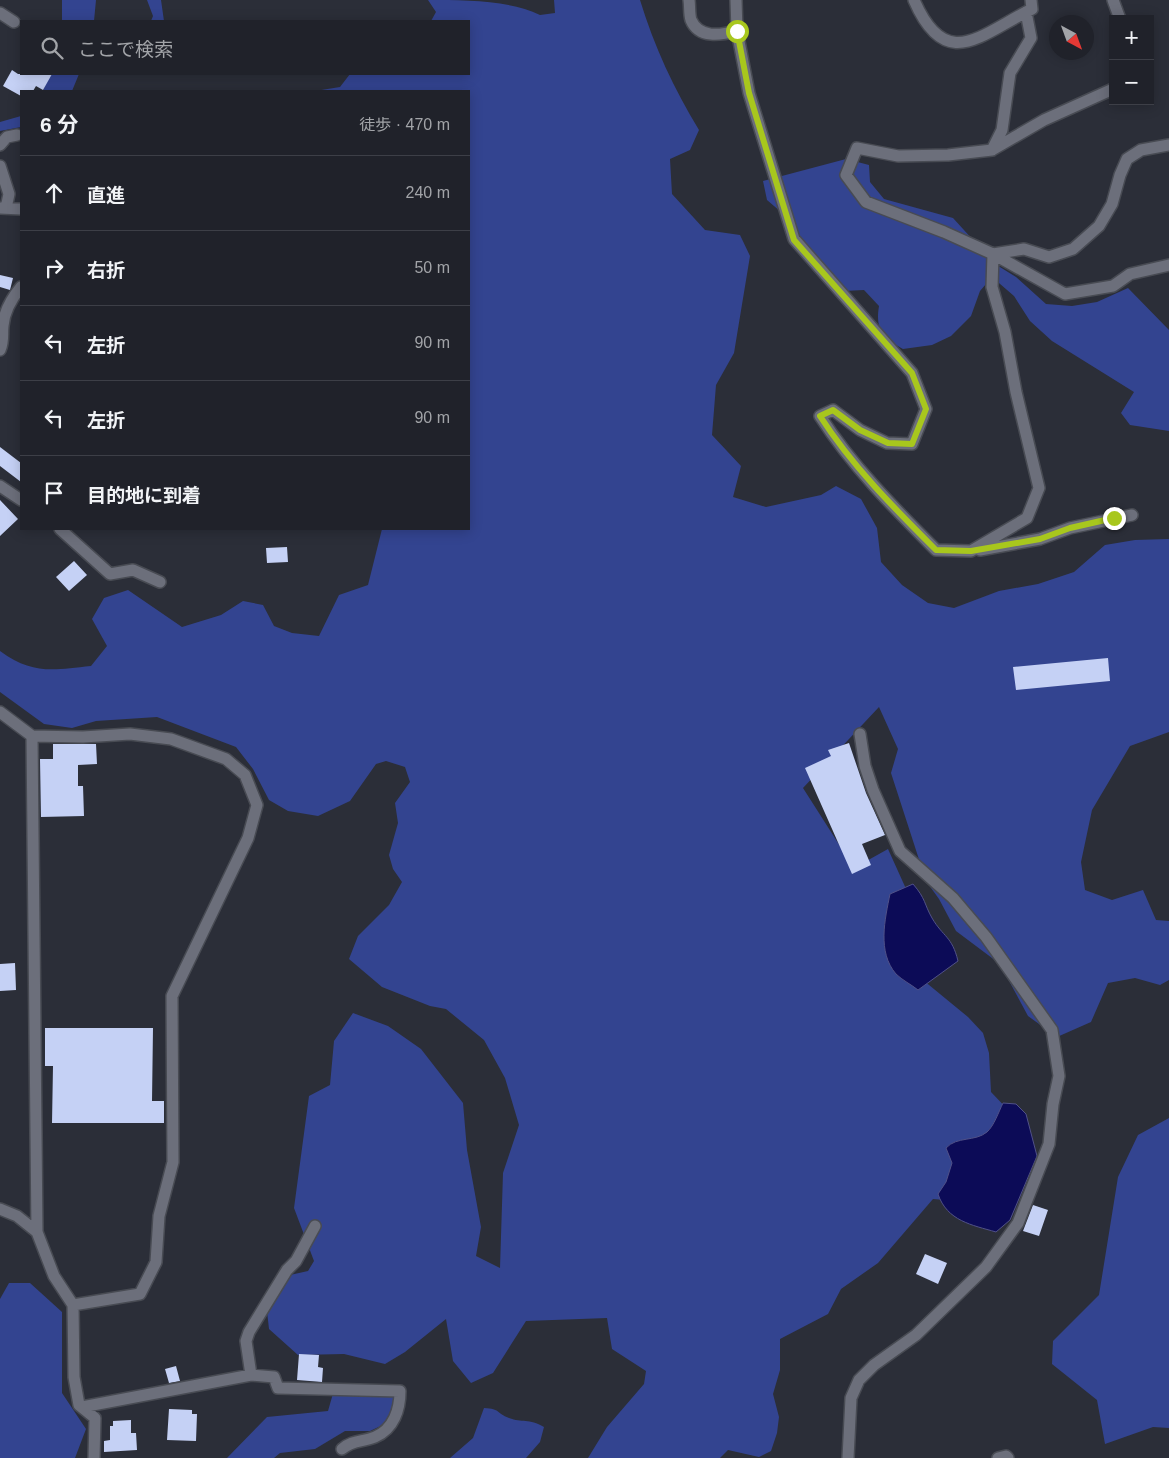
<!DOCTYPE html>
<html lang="ja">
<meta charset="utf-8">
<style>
:root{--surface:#20222a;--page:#2d2f36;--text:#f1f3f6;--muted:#a2a4a8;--line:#3d3f47}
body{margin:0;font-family:Helvetica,"Noto Sans JP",sans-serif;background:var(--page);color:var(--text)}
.controls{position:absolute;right:15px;top:15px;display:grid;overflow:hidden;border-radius:0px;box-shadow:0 2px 12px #0003}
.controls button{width:45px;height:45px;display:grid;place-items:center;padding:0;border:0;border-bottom:1px solid var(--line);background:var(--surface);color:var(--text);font:25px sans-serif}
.compass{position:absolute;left:1049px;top:15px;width:45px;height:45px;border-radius:50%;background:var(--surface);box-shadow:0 2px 12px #0003;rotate:139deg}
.stop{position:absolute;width:15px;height:15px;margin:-11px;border:4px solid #a8c71d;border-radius:50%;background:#fff}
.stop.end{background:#a8c71d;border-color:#fff;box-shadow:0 1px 5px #0008}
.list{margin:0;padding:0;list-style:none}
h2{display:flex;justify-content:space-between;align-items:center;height:65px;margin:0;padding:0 20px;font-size:21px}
h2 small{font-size:16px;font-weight:400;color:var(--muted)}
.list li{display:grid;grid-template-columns:32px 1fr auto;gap:15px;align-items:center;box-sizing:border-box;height:75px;padding:0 20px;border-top:1px solid var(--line)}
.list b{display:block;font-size:19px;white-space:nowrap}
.list em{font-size:16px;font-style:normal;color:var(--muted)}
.icon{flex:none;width:28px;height:28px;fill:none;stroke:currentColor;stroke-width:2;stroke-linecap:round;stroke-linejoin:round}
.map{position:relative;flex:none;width:1169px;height:1458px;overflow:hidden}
.search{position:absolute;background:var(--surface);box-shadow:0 2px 12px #0003;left:20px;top:20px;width:450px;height:55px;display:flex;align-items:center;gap:12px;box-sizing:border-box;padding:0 18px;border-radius:0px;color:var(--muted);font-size:19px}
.panel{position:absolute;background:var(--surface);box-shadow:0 2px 12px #0003;left:20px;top:90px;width:450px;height:440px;border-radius:0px}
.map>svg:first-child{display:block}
.green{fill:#334490}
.water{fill:#0c0b57;stroke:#505188}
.building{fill:#c5d1f5}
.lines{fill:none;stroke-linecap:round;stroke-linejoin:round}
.street-casing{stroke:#484b53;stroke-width:14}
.street{stroke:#6c6f7b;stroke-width:11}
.route{stroke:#a8c71d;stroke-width:6}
</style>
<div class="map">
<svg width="1169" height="1458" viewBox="0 0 1169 1458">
<rect width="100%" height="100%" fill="#2b2e38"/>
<!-- green -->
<path class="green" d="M62,0H96L94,21H62Z
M147,0H161L164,21H151L153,16Z
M428,0C465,0 509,0 540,15L555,13L554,0H640C654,46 674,89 699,130L690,150L670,159L672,194L705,230L740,235L750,256L734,353L716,385L712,435L741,466L733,497L766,507L821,495L836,486L861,499L877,528L881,562L902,585L928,603L954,608L999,591L1038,584L1074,572L1105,545L1135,540L1169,539V732L1130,746L1092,810L1081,862L1085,890L1112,900L1143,890L1156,920L1169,921V980L1160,985L1135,978L1108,983L1091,1022L1057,1037L1028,1016L1000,964L956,931L939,899L926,881L891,773L898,749L879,707L803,788L854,868L888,849L907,891L912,971L968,1017L983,1033L989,1053L991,1092L1012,1114L945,1200L933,1199L878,1263L841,1289L828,1314L780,1339V1370L773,1394L779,1417L777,1433L771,1451L759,1457L728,1450L720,1458H588L607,1427L644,1384L646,1371L612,1349L607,1318L526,1321L493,1373L471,1383L453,1361L446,1319L405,1352L385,1364L344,1354L298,1355L269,1329L267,1311L290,1275L308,1271L314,1261L294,1208L309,1096L330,1085L334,1041L353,1013L388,1026L421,1049L463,1103L467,1150L481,1227L476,1256L500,1268L503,1173L519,1125L505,1078L484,1040L446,1009L430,1006L382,987L349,959L358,936L389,905L402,882L393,869L389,855L398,823L395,803L410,782L405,767L386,761L376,764L350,801L318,816L288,811L269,800L253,769L236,747L157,717L96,721L72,728L44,724L0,692V651C33,675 53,670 91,666L107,646L92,619L104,598L128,590L182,627L221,615L243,601L263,605L274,626L292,633L319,636L339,595L368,585L382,529H469V91H315L340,87L350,74H469V21H431L436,12Z
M49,74H79L72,91H43Z
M21,116V127L0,131V122Z
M846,159L869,165L870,182L884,199L953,218L995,264L1016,277L1046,304L1072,306L1097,302L1128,288L1169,330V431L1130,425L1121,413L1134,392L1052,341L1030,321L1014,296L992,277L980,291L971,316L951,336L932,345L903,349C883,337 875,330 879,306L864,290L844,291L805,244L788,218L767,200L763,181Z
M1169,1118V1428L1153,1427L1105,1444L1097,1400L1052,1364L1053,1341L1099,1295L1118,1177L1138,1135Z
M9,1283H30L62,1312V1393L86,1429L75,1458H0V1299Z
M334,1390L396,1393L397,1408L387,1423L370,1431H345L315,1449L280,1453L274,1458H227L267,1417L328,1411Z
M484,1408C501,1409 496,1413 509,1418C522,1423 529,1418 544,1427L540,1442L526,1458H450L473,1438Z"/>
<!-- water -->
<path class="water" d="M913,884C926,899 924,904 932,918C943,937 952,936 958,961L918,990C912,985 902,980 896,974C877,952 885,919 890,894Z
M1003,1103L1016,1104L1026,1114L1037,1156L1010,1220L996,1232C972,1225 947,1221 938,1194L946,1182L952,1163L946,1148C957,1136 975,1142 987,1132C994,1126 999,1111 1003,1103Z"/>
<!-- building -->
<path class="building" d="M12,70L18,74H52L43,90L36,86L33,91H21V96L3,86Z
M0,275L13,278L10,290L0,287Z
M0,447L21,463V482L0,466Z
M0,500L18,519L0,536Z
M287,547L288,562L267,563L266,548Z
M74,561L87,575L69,591L56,577Z
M1108,658L1110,681L1016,690L1013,667Z
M849,743L866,793L885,835L862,844L871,865L852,874L805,768L831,756L828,750Z
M53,744H96L97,764L78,765V786H83L84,816L41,817L40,759H53Z
M15,963L16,990L0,991V964Z
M45,1028H153L152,1101H164V1123H52L53,1066H45Z
M1033,1205L1048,1210L1039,1236L1023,1231Z
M925,1254L947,1263L938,1284L916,1274Z
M299,1354L319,1355L318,1367L323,1368L322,1382L297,1380Z
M176,1366L180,1381L169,1383L165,1369Z
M169,1409L192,1410V1414H197L196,1441L167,1440Z
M131,1420V1433H136L137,1450L104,1452V1441L110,1440V1426H113V1421Z"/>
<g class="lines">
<defs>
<path id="street" d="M689,0C690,6 689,14 691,20C699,39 721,35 737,31
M736,0L737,31L749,93L794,239L912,373L926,409L912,444L887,443L860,430L833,410L820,416C852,466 894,508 936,550L971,551L1027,518L1039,488L1016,392L1005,332L992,287L993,254L944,232L866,202L846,175L857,148L898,156L948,155L992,150L1002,130L1010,73L1031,38L1026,12
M914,0C946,74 981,34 1032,9L1031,0
M1113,0L1120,19
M0,13L14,22
M0,145L7,137L17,135
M992,150L1044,120L1113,89
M0,166L9,194L6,208
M0,208L21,209
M993,254L1024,249L1049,257L1073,249L1099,226L1112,204L1120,175L1127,159L1141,150L1169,145
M993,254L1065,294L1113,286L1130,274L1169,265
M0,350C4,341 2,335 3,326C4,311 12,298 21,287
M0,486L21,500
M60,529L110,574L133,570L160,582
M980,550L1040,539L1070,528L1132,515
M0,712L32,736L83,737L130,734L171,739L226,759L245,775L257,805L248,838L172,996L173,1162L159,1216L156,1262L140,1294L73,1305
M32,736L37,1232L54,1276L73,1305L74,1377L79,1405L95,1418L94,1458
M0,1209L17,1216L37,1232
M251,1375L246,1341L249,1332L287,1270L296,1261L315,1226
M82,1407L251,1375L274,1377L278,1388L400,1391C400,1409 394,1429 375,1437C363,1442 352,1440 342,1449
M848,1458L851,1398L859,1380L874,1365L916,1335L986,1267L1018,1223L1049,1144L1053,1104L1059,1076L1052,1030L986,937L953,898L900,851L873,790L865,766L860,734
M998,1458L1006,1456L1008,1458"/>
</defs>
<!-- street casing -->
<use href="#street" class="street-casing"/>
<!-- street -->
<use href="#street" class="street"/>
</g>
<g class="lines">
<!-- route -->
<path class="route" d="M737,31L749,93L794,240L912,373L926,409L912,444L888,443L860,430L833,410L820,416C852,466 894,508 936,550L971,551L1040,539L1070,528L1114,518"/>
</g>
</svg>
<div class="controls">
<button>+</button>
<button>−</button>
</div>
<svg class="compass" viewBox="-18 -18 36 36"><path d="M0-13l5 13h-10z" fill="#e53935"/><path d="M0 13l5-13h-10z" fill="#a2a4a8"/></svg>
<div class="stop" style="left:737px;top:31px"></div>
<div class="stop end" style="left:1114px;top:518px"></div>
<div class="search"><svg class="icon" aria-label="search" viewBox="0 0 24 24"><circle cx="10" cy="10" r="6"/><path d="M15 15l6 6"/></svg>ここで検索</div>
<section class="panel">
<h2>6 分<small>徒歩 · 470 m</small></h2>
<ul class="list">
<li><svg class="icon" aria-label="ahead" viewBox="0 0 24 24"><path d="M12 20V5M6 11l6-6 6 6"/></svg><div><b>直進</b></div><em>240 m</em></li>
<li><svg class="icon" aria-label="right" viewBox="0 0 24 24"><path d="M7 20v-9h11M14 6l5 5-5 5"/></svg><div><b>右折</b></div><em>50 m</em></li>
<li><svg class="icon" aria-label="left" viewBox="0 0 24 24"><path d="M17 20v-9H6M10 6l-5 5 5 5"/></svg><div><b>左折</b></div><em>90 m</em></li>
<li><svg class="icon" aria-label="left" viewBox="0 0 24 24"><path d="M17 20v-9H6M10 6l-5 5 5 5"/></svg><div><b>左折</b></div><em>90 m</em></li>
<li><svg class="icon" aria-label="arrive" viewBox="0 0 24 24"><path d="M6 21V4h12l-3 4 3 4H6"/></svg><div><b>目的地に到着</b></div></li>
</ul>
</section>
</div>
